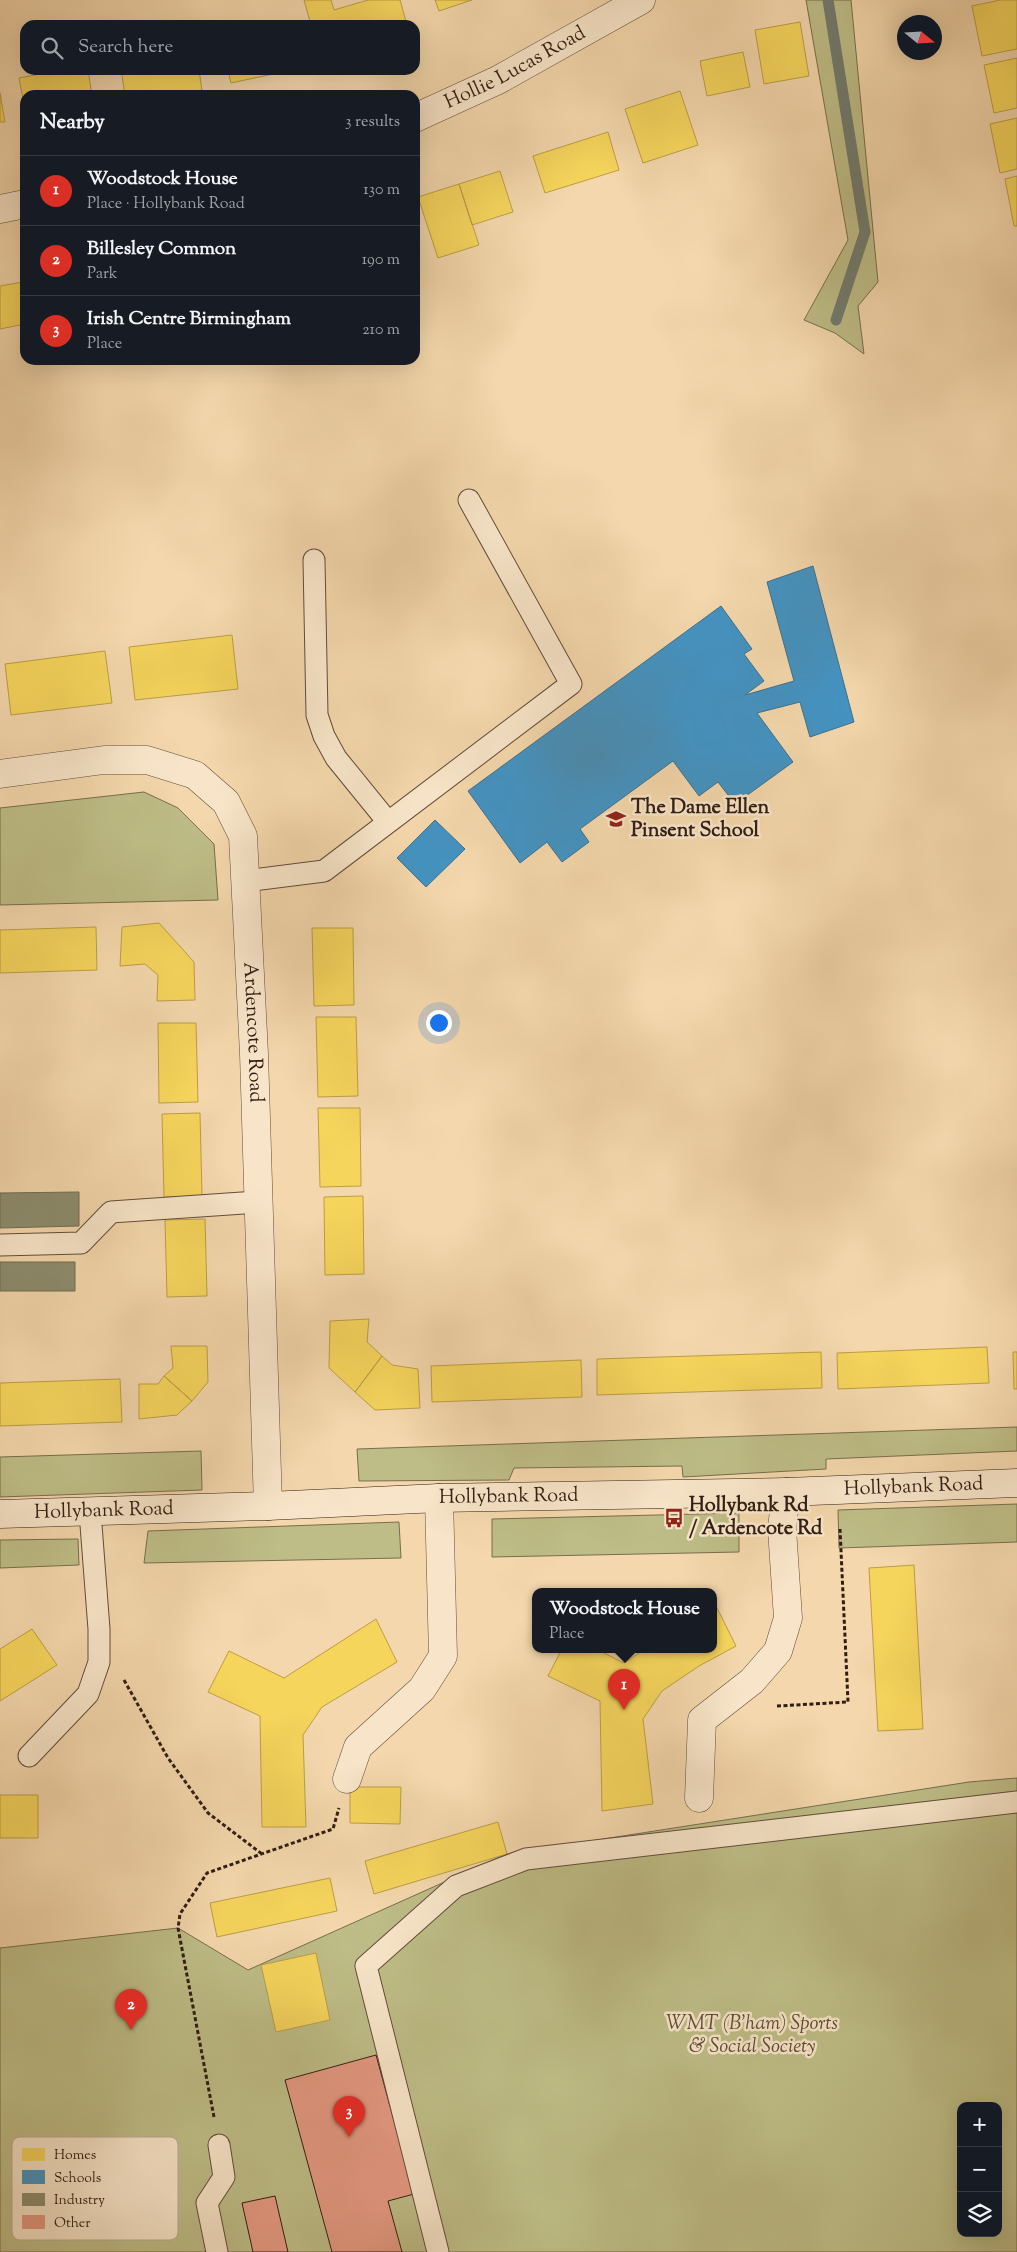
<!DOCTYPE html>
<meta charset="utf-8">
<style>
:root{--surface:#171b24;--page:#20242c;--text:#f1f3f6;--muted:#9ea1a6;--line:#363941;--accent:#d93025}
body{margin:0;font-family:"Sorts Mill Goudy",serif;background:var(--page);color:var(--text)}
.controls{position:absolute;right:15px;bottom:15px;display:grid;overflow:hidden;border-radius:10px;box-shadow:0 5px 20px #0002}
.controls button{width:45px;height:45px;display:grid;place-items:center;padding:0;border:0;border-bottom:1px solid var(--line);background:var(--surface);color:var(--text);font:25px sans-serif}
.compass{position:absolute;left:897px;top:15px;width:45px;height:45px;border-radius:50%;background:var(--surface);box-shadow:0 5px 20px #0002;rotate:108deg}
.you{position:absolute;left:438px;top:1022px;width:18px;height:18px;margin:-12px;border:4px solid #fff;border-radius:50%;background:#1a73e8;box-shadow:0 0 0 8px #1a73e833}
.badge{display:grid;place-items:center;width:32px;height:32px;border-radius:50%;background:var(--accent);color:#fff;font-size:16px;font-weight:700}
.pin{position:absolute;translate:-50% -41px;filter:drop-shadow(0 1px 2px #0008)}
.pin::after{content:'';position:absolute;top:26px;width:18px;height:15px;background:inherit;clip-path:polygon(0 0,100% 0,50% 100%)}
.popup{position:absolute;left:532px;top:1588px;width:185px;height:65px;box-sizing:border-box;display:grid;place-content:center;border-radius:10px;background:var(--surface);filter:drop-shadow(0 1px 4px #0005);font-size:16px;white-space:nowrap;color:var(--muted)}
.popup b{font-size:19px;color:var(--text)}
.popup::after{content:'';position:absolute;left:50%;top:100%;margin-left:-10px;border:10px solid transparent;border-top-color:var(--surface)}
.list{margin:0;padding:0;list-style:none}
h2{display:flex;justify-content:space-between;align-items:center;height:65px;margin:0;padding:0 20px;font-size:21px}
h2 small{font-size:16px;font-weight:400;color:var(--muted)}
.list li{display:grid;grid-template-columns:32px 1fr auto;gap:15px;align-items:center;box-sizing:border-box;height:70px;padding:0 20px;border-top:1px solid var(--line)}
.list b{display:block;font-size:19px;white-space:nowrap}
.list p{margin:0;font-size:16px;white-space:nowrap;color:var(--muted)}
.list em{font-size:16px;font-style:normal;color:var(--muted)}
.icon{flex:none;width:28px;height:28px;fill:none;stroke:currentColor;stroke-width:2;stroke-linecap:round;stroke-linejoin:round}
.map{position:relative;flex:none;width:1017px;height:2252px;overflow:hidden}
.search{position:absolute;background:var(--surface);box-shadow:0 5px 20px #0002;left:20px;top:20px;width:400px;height:55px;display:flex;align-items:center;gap:12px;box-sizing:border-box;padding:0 18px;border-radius:15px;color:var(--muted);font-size:19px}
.panel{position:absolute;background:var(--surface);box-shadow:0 5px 20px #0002;left:20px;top:90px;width:400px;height:275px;border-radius:15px}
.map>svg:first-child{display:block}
.green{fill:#bebd87;stroke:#786d4e;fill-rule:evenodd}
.homes{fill:#f6d55c;stroke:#bb9e46}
.schools{fill:#4393c3;stroke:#3e708e}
.industry{fill:#8c8c6e;stroke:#716b53}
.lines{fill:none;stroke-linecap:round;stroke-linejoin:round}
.stream{stroke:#717b6f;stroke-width:11}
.building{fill:#e59982;stroke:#311d14}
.lane-casing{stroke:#624c3a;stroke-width:23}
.street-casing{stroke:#624c3a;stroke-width:29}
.secondary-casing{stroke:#311d14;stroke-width:29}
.path{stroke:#311d14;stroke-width:3;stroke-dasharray:4 2.5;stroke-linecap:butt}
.lane{stroke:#f8e5c9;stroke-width:21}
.street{stroke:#f8e5c9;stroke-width:28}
.secondary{stroke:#f8e5c9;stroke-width:28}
.labels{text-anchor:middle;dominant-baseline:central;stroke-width:5;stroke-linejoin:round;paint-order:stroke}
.street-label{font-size:20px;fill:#311d14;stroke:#f8e5c9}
.poi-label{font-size:20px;font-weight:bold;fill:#311d14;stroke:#f8e5c9;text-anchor:start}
.park-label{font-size:20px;font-style:italic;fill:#5b4d36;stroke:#f8e5c9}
.key{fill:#f8e5c9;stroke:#bca993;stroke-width:1}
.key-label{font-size:14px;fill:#311d14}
</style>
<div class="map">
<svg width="1017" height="2252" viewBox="0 0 1017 2252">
<rect width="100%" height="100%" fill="#f4d7ac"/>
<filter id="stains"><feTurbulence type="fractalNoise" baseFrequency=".004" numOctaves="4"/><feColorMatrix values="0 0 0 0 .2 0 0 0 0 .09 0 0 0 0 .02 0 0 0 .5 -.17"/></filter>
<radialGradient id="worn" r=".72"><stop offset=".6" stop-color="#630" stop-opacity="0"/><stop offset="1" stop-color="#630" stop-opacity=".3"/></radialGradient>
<!-- green -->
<path class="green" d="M806,0H851L878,282L858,306L864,354L835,333L804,320L848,240Z
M144,792L178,808L214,844L218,900L0,905V808Z
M1017,1427V1451L826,1459V1469L683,1477L682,1466L514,1468L509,1480L359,1481L357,1449Z
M201,1451L202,1490L0,1497V1457Z
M1017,1504V1542L839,1548L838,1510Z
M739,1513V1552L492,1557V1519Z
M399,1522L401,1558L144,1563L148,1531Z
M78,1539L79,1565L0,1568V1540Z
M1017,1778V2252H0V1948L178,1928L248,1970L507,1854L969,1782ZM961,2106H998V2233H961Z"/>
<!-- homes -->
<path class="homes" d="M304,0H331L334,10L368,0H400L407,25H311Z
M435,0H472L439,11Z
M1000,0H1017V49L982,56L972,6Z
M800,22L809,76L764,84L755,30Z
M743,52L750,87L707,96L700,61Z
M1017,58V108L994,113L984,65Z
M61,70H88L92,95H25V109L19,78Z
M121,70H199L202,90L169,95H125Z
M228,70H292L231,83Z
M680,91L698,145L643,163L625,109Z
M0,93L5,122H0Z
M1017,118V169L1000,173L990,124Z
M608,132L619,170L545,193L533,156Z
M500,171L513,212L472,225L459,184Z
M1017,176V226H1014L1005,179Z
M459,184L479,245L438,258L418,197Z
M23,282L25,324L0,329V286Z
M232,635L238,689L135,700L129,647Z
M105,651L112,703L11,715L5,664Z
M159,923L194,962L195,1000L157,1001L158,975L145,964L120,966L122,927Z
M96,927L97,970L0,973V930Z
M312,928H353L354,1005L314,1006Z
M316,1017H356L358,1096L318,1097Z
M158,1023H196L198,1102L159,1103Z
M318,1108H360L361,1186L320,1187Z
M200,1113L202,1196L164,1197L162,1114Z
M363,1196L364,1274L325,1275L324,1197Z
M205,1219L207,1296L167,1297L165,1220Z
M369,1319L367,1342L382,1356L355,1392L329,1368L330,1321Z
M171,1346H207L208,1382L192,1401L164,1376L173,1368Z
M987,1347L989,1383L838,1389L837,1353Z
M821,1352L822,1388L597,1395V1359Z
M1013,1352H1017V1389H1014Z
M382,1356L392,1365L418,1369L420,1408L375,1410L355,1392Z
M581,1360L582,1397L432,1402L431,1366Z
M164,1376L192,1401L177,1415L139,1419V1384H158Z
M120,1379L122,1422L0,1426V1383Z
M914,1565L923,1729L878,1731L869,1568Z
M715,1604L736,1646L699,1666L662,1691L643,1719L653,1804L602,1811L600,1701L548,1676L562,1649H596L624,1663L645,1649H713V1605Z
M376,1619L397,1662L322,1707L303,1735L306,1827H262L260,1716L208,1692L229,1651L284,1678Z
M32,1629L57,1665L0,1701V1649Z
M350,1787H401L400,1824L350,1823Z
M0,1795H38V1838H0Z
M498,1822L507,1854L374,1894L365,1861Z
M330,1878L337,1911L217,1937L210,1903Z
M316,1953L330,2020L276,2032L261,1965Z"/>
<!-- schools -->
<path class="schools" d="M813,566L854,722L810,737L800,702L757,713L793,762L735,804L718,782L699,796L673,761L580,829L589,842L562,862L547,842L520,863L468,791L721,606L752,649L744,654L764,681L745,695L794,681L767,582Z
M435,820L465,849L426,887L397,858Z"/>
<!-- industry -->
<path class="industry" d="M79,1192V1226L0,1228V1193Z
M0,1262H75V1291H0Z"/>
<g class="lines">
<!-- stream -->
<path class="stream" d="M828,0L865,232L836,320"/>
</g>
<!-- building -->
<path class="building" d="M376,2055L414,2194L388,2201L402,2252H332L285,2080Z
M275,2196L288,2252H253L242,2203Z"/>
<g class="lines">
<defs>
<path id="lane" d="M314,560L317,715L324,736L336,758L388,822
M245,881L324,871L571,684L469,500
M0,1245L81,1243L111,1212L258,1202
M29,1756L88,1694L99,1662V1629L90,1512
M217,2252L207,2203L224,2177L219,2145
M438,2252L366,1966L456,1886L526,1859L1017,1802"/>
<g id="street">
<path id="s1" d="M415,118L498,80L641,0"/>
<path d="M0,209L25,204"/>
<path id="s2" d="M0,774L104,760H147L195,775L226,802L243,836L254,1054L268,1506"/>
<path d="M347,1779L358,1747L422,1689L443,1656L439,1498"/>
<path d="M699,1798L702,1720L752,1681L778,1651L788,1618L782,1529L786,1492"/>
</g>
<g id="secondary">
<path id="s3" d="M0,1514L268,1506L439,1498L786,1492L1017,1483"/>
</g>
</defs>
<!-- lane casing -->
<use href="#lane" class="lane-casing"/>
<!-- street casing -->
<use href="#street" class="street-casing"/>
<!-- secondary casing -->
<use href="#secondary" class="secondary-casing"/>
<!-- path -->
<path class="path" d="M124,1680L168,1758L208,1813L262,1854
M777,1706L848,1702L840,1529
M214,2117L178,1928L180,1914L207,1873L333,1829L339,1808"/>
<!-- lane -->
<use href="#lane" class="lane"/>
<!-- street -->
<use href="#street" class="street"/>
<!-- secondary -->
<use href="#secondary" class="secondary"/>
</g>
<!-- icons -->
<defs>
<symbol id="school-bare" viewBox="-9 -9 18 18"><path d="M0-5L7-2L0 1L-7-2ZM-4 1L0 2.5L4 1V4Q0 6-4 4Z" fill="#8f2418" stroke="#f8e5c9" stroke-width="2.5" paint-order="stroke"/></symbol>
<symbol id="bus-bare" viewBox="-9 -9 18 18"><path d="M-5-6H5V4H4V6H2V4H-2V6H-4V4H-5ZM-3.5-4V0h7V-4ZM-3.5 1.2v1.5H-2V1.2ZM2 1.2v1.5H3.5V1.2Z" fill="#8f2418" stroke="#f8e5c9" stroke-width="2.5" paint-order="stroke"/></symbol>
</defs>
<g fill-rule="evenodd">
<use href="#school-bare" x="602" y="805" width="28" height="28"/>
<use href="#bus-bare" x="660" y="1504" width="28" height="28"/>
</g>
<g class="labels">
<!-- street labels -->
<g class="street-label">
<text stroke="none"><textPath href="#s1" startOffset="112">Hollie Lucas Road</textPath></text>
<text stroke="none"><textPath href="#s2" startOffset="474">Ardencote Road</textPath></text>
<text stroke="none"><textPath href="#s3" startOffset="914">Hollybank Road</textPath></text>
<text stroke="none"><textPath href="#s3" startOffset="509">Hollybank Road</textPath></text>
<text stroke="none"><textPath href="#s3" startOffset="104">Hollybank Road</textPath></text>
</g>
<!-- poi labels -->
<g class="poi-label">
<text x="631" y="808">The Dame Ellen<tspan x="631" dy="23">Pinsent School</tspan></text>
<text x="689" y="1506">Hollybank Rd<tspan x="689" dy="23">/ Ardencote Rd</tspan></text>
</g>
<!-- park labels -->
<g class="park-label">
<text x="752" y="2024">WMT (B'ham) Sports<tspan x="752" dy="23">&amp; Social Society</tspan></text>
</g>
</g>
<!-- legend -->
<rect x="12" y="2137" width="166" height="103" rx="8" class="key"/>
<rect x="22" y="2148" width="23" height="13" fill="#f6d55c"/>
<rect x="22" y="2170" width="23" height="14" fill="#4393c3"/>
<rect x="22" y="2193" width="23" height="13" fill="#8c8c6e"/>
<rect x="22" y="2215" width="23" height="14" fill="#e59982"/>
<g class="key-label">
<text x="54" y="2159">Homes</text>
<text x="54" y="2182">Schools</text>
<text x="54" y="2204">Industry</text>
<text x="54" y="2227">Other</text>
</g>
<rect width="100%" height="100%" filter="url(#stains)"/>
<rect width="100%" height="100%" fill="url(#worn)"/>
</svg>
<div class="controls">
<button>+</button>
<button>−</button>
<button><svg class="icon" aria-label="layers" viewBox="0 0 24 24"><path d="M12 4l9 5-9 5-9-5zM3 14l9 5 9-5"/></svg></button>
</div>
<svg class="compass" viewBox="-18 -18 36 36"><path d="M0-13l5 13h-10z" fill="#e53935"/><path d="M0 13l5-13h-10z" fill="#9ea1a6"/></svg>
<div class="you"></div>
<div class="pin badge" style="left:624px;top:1710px">1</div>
<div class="popup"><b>Woodstock House</b>Place</div>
<div class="pin badge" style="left:131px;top:2030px">2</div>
<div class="pin badge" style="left:349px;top:2137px">3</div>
<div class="search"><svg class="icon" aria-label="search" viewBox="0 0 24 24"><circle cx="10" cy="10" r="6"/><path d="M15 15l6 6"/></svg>Search here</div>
<section class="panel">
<h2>Nearby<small>3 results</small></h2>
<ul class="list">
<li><span class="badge">1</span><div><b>Woodstock House</b><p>Place · Hollybank Road</p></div><em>130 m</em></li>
<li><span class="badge">2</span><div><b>Billesley Common</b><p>Park</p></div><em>190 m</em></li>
<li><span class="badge">3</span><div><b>Irish Centre Birmingham</b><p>Place</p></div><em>210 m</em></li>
</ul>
</section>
</div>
